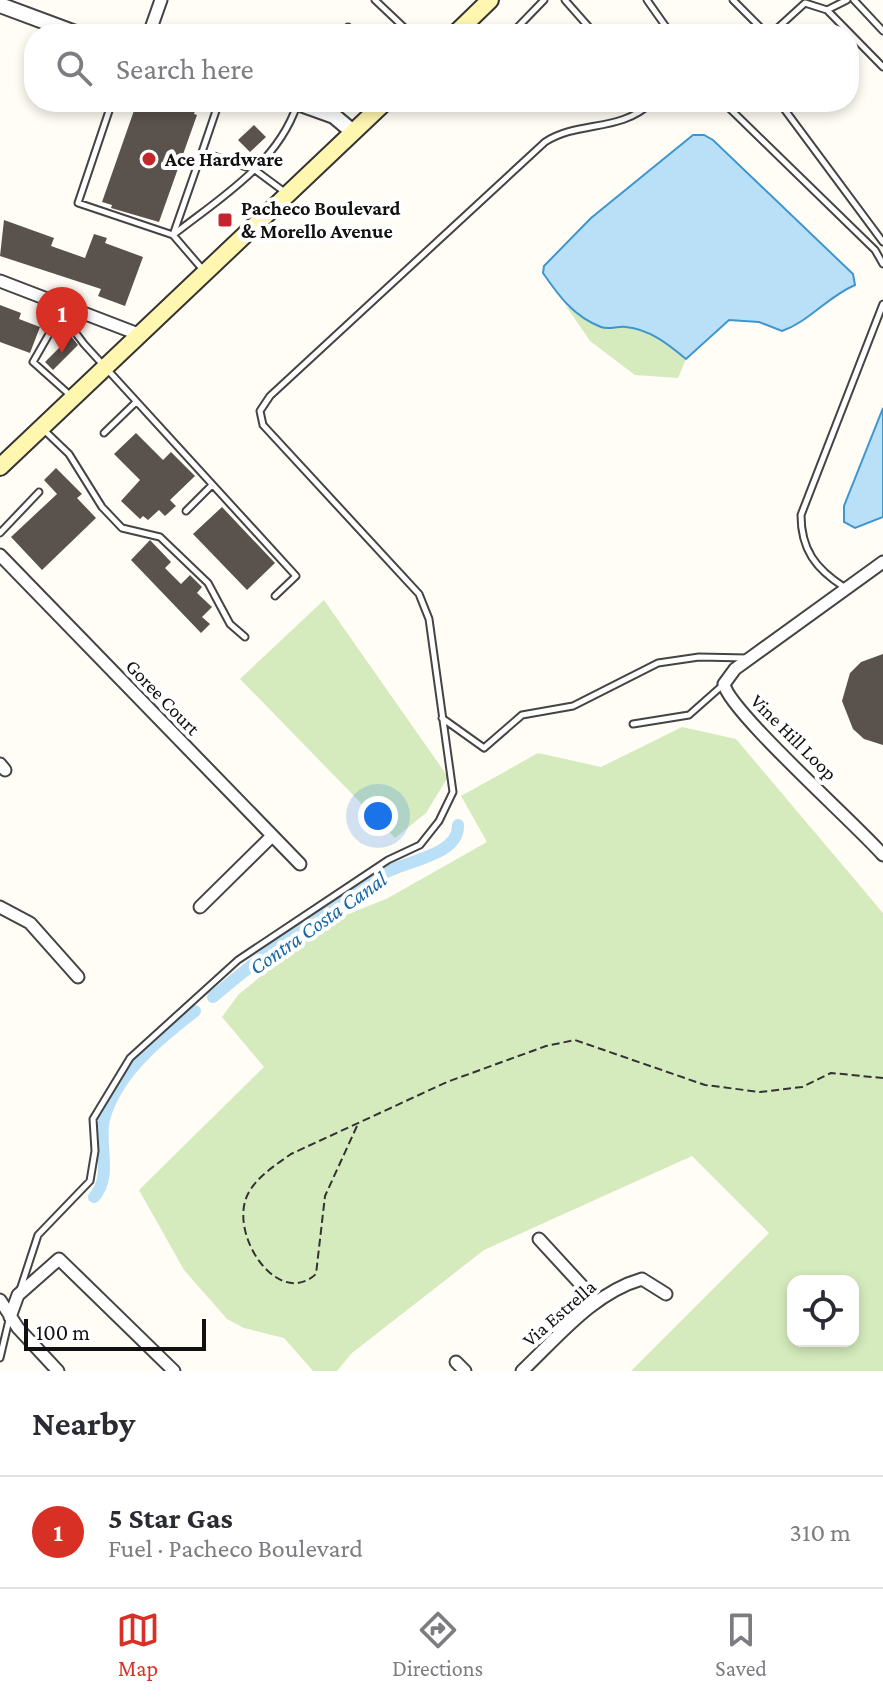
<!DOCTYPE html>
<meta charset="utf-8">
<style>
:root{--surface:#fff;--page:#f7f7f7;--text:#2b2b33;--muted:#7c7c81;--line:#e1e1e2;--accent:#d93025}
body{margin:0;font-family:"Crimson Pro",serif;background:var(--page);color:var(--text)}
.controls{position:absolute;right:24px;bottom:24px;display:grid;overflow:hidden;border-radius:16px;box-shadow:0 4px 12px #0003}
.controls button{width:72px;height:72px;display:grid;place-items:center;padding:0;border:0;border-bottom:2px solid var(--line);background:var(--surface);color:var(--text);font:40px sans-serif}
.scale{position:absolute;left:24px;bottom:20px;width:182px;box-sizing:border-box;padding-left:8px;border:4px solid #111;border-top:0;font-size:22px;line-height:28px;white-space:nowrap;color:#111;-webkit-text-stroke:6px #fff;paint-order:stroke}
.you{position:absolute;left:378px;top:816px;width:28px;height:28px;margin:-20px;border:6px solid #fff;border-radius:50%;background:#1a73e8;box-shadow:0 0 0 12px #1a73e833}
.badge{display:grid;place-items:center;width:52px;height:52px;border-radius:50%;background:var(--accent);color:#fff;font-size:26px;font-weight:700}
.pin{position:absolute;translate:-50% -66px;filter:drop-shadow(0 2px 4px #0008)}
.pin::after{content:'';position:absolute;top:42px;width:28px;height:24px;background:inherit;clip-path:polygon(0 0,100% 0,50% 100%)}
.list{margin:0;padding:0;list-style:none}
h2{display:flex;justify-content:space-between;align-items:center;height:104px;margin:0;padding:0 32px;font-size:34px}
h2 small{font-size:26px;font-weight:400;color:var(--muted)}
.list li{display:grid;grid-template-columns:52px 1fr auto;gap:24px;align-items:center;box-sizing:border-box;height:112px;padding:0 32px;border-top:2px solid var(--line)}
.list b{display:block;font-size:30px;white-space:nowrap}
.list p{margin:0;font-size:26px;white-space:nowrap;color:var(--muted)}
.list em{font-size:26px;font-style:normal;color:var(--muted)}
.icon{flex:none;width:44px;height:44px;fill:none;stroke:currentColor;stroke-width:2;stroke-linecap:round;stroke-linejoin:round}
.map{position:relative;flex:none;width:883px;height:1371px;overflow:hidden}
.search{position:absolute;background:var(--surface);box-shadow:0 4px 12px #0003;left:24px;right:24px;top:24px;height:88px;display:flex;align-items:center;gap:20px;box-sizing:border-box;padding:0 28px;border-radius:32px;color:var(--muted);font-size:30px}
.sheet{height:216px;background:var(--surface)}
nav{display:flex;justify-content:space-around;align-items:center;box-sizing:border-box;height:112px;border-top:2px solid var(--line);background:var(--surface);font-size:22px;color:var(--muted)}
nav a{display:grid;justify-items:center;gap:4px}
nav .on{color:var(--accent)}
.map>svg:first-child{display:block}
.green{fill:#d5ebbd;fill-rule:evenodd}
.water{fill:#b9e0f7;stroke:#3f96cf;stroke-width:2}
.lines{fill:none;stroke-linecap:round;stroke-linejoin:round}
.canal{stroke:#b9e0f7;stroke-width:12}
.building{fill:#5a524d}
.service-casing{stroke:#444;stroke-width:9}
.minor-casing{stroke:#444;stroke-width:15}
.tertiary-casing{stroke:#444;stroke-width:18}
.secondary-casing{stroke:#333;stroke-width:20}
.path{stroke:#333;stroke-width:2;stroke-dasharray:8 4;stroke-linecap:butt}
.service{stroke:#fff;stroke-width:5}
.minor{stroke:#fff;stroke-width:11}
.tertiary{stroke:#fff;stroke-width:14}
.secondary{stroke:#fff6b0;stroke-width:16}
.poi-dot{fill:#c4262e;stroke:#fff;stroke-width:3}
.labels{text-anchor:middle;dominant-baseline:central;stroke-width:8;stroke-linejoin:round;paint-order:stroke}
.poi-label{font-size:20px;font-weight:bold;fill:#111;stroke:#fff;text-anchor:start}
.street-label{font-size:20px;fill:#111;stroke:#fff}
.water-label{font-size:22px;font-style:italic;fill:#1768a6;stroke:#fff}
</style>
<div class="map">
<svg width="883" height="1371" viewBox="0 0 883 1371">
<rect width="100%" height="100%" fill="#fffdf5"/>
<!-- green -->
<path class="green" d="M566,306L605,328L626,327L650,333L686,359L678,378L635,375L590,341Z
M324,600L448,777L426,813L395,838L240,679Z
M682,727L736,739L883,913V1371H631L769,1233L692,1156L484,1250L352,1353L337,1371H313L284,1338L244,1328L227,1319L184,1270L139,1190L264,1067L222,1017L238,995L324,924L388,898L487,842L461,796L538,753L601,767ZM793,1281H853V1341H793Z"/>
<!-- water -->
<path class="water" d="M693,135H704L713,140L853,274L855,285C827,297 810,321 782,331L759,322L729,320L686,359C668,344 649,329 626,327C617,326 609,330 601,327C573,316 559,296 543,273L544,266L591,218Z
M883,408V517L855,528L844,522V506Z"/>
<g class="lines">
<!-- canal -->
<path class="canal" d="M213,997C266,952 327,907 387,872C409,860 459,855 458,825
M94,1197C113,1177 98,1144 104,1119C117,1073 159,1039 195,1011"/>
</g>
<!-- building -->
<path class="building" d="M137,102H198L194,114L197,115L159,222L111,208L112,205L102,202Z
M254,125L266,137L250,152L238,140Z
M4,220L54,238L51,246L85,258L94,234L107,238L105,243L143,257L125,306L98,296L101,289L0,256Z
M0,305L21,313L19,319L40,327L30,353L0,342Z
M71,336L78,345L53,370L45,362Z
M136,433L163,460L171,452L195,476L170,500L176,506L165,516L159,510L148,520L143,516L140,519L121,501L140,480L114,454Z
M56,468L82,494L77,498L96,518L42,570L11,537L57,494L44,480Z
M222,507L275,563L247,590L193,534Z
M150,540L171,562L165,568L181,584L190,575L202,587L197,593L212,607L202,617L210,624L201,633L131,560Z
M883,654V745L864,739L853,729L842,701L850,673L861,662Z"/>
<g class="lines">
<defs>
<path id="service" d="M375,0L411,34
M565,0L595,34
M647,0L671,34
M733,0L767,34
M854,0L883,31
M827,10L883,67
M345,34L348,27
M511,34L544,0
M771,34L805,3L827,10L847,0
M112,102L78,203L173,235L204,271
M209,102L218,105
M219,102L202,152L255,170L286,193
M723,102L875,250L883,264
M779,102L883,242
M202,152L173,235C220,198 277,164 297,105
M64,308L33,362L71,396
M87,315L72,328L84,344L296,576L275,596
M57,320L72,328
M44,430L69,454L102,507L122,528L160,537L208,583L230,624L245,637
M104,433L135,403
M186,511L212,485
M0,533L39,492
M844,587C816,569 801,550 801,515L883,304
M442,718L484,748L522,715L573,706L658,663L699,657L747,658
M633,724L689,715L724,684
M20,1290L38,1235L90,1181L95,1151L93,1119L130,1058L238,960L388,860L420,845L439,821L453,792L429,619L419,594L263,425L260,411L270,396L545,142C579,120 620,133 652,102
M0,1358L9,1320"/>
<path id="minor" d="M149,34L161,0
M0,281L138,334
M0,555L300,864
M883,562L735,669L724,684C728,710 857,825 883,855
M0,764L5,770
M0,907L30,923L78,977
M200,907L271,837
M539,1239L596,1301
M0,1300L18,1328L58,1371
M10,1317L18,1295L59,1259L174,1371
M456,1362L465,1371
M522,1371C558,1337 593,1293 642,1279L666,1294"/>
<path id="tertiary" d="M0,5L78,34
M295,102L334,116L353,132"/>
<path id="secondary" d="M455,34L490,0
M0,467L385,102"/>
</defs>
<!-- service casing -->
<use href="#service" class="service-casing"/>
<!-- minor casing -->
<use href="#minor" class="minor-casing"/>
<!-- tertiary casing -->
<use href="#tertiary" class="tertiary-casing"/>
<!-- secondary casing -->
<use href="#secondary" class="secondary-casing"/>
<!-- path -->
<path class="path" d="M357,1126L325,1196L316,1274C277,1310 226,1231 249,1192C258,1176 277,1164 291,1154L447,1082L546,1046L575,1040L705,1085L760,1092L802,1087L831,1073L883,1078"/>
<!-- service -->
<use href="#service" class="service"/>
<!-- minor -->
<use href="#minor" class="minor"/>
<!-- tertiary -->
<use href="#tertiary" class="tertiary"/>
<!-- secondary -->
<use href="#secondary" class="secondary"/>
</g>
<!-- markers -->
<g class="poi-dot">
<circle cx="149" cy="159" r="8"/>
<rect x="217" y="212" width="16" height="16" rx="4"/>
</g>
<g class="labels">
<!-- poi labels -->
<g class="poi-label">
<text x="165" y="159">Ace Hardware</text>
<text x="241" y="208">Pacheco Boulevard<tspan x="241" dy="23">&amp; Morello Avenue</tspan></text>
</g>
<!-- street labels -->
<g class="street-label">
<text transform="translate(163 697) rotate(46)">Goree Court</text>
<text transform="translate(794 737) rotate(45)">Vine Hill Loop</text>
<text transform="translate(559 1313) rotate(-41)">Via Estrella</text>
</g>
<!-- water labels -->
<g class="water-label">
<text transform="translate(318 923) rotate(-35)">Contra Costa Canal</text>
</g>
</g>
</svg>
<div class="controls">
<button><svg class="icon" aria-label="locate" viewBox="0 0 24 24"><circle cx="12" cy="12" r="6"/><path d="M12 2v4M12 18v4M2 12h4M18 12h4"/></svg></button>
</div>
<div class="scale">100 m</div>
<div class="you"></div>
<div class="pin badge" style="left:62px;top:353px">1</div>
<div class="search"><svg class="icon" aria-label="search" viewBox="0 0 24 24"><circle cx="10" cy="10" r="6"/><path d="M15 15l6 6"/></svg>Search here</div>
</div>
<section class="sheet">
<h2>Nearby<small></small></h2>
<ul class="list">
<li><span class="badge">1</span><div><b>5 Star Gas</b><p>Fuel · Pacheco Boulevard</p></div><em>310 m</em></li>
</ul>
</section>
<nav>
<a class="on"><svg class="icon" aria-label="map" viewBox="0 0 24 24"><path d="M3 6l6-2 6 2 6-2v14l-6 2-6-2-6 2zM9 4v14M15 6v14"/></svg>Map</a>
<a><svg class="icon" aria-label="directions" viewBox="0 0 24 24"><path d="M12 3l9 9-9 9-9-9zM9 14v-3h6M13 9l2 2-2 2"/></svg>Directions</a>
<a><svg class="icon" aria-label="saved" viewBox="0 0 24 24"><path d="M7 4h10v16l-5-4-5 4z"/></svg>Saved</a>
</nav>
